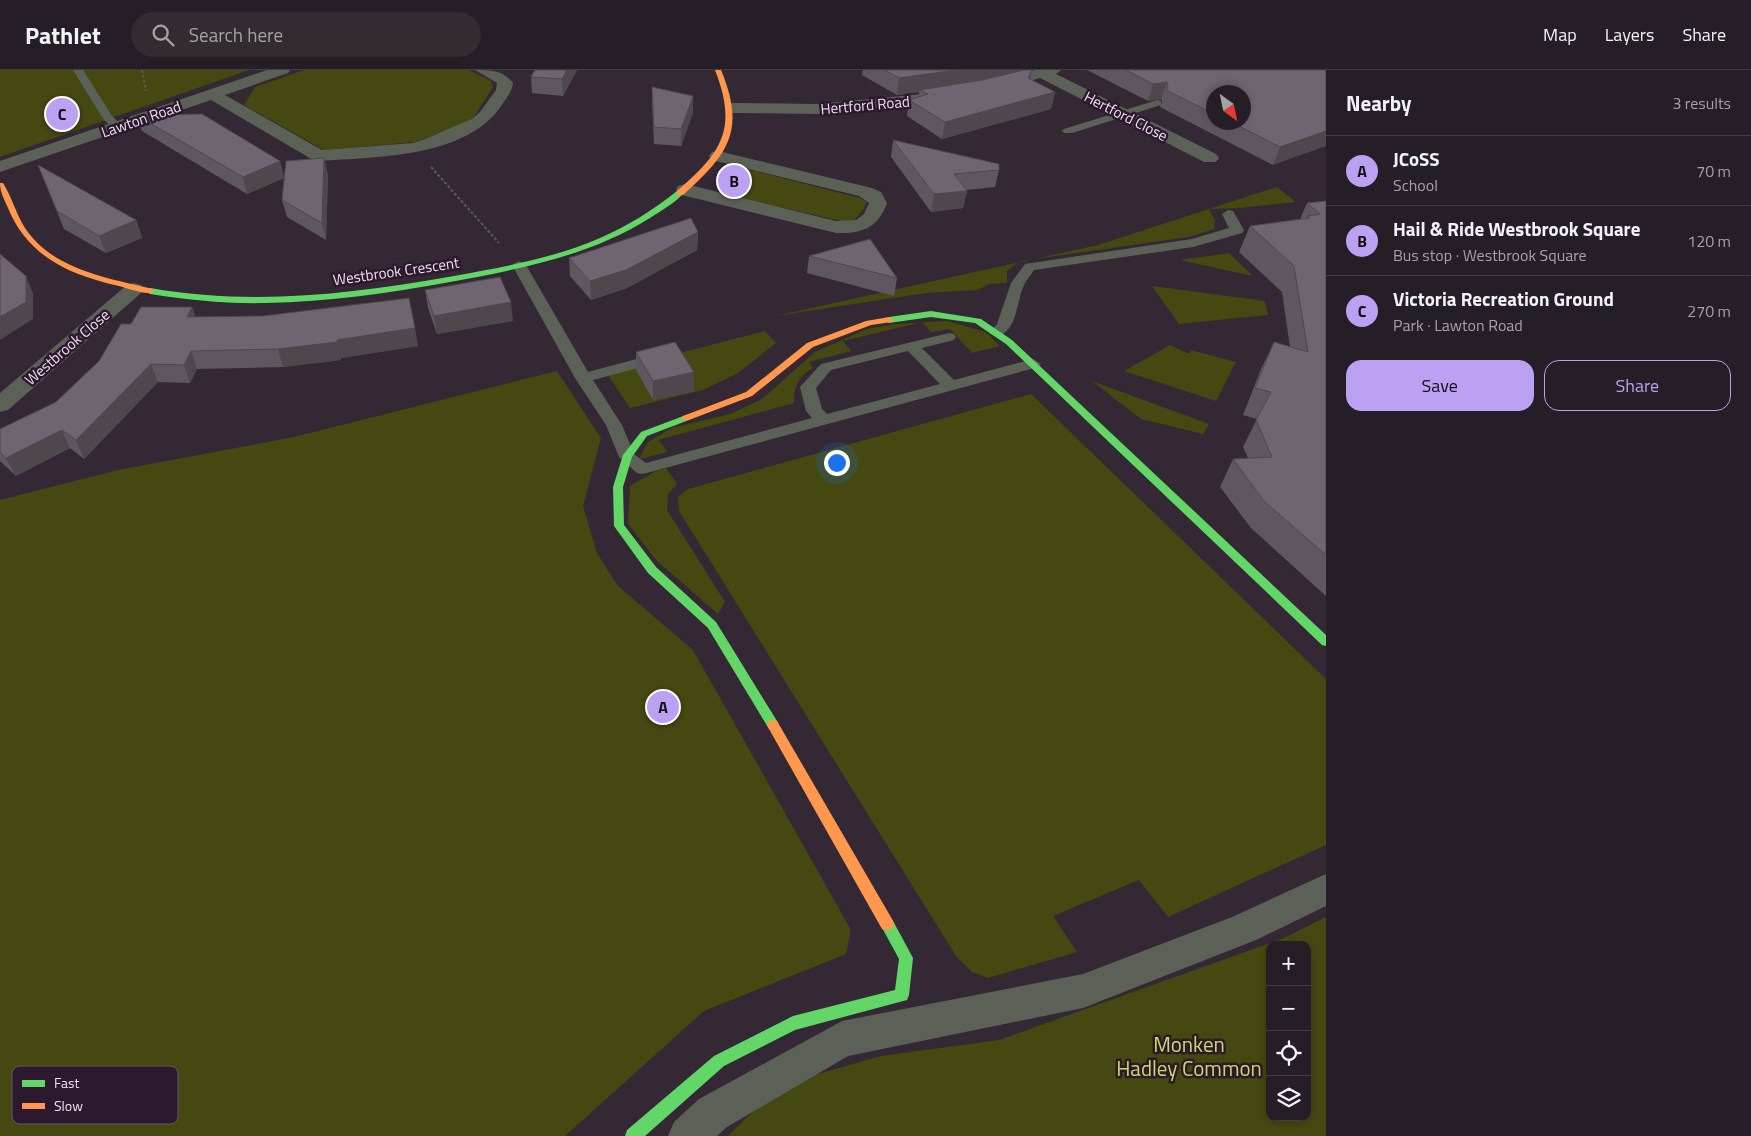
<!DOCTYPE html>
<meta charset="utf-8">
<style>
:root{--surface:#261e26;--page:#322b32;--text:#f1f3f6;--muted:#a4a2a7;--line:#423c43;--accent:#bca0f2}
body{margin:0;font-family:"Titillium Web",sans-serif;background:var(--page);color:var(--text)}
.controls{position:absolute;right:15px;bottom:15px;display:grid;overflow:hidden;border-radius:10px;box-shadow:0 2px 8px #0003}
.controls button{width:45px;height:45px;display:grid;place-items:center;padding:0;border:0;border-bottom:1px solid var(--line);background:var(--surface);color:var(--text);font:25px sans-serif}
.compass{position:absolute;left:1206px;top:15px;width:45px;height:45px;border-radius:50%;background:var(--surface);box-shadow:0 2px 8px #0003;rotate:147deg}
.you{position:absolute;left:836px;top:392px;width:18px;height:18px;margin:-12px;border:4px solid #fff;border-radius:50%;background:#1a73e8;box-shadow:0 0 0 8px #1a73e833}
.badge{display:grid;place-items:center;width:32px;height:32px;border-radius:50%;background:var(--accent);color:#111;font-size:16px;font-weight:700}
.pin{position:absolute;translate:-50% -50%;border:2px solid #fff;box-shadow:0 1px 5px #0006}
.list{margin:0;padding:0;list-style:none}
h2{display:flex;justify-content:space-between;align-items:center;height:65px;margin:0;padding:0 20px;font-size:21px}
h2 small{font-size:16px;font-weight:400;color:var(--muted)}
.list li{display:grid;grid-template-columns:32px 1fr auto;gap:15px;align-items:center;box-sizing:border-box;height:70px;padding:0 20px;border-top:1px solid var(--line)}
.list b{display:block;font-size:19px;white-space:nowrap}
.list p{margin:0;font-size:16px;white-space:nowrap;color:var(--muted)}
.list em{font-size:16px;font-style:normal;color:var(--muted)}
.actions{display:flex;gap:10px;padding:15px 20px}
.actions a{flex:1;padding:11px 0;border:1px solid var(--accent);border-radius:15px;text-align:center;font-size:18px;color:var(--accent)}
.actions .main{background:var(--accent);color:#111}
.icon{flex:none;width:28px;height:28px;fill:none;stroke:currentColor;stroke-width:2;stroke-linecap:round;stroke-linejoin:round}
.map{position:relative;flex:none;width:1326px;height:1066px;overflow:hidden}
header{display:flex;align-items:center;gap:30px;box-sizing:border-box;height:70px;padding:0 25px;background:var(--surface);border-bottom:1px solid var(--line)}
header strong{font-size:24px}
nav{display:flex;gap:28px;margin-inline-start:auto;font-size:18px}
.search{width:350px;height:45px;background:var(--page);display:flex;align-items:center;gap:12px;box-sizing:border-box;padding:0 18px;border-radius:28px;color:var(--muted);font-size:19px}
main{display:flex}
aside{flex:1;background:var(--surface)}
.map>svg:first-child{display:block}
.green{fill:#454810;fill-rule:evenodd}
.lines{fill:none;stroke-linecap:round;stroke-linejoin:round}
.path{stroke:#595a57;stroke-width:2;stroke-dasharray:3 2;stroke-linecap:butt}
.lane{fill:#5c6158;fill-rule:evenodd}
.street{fill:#5c6158;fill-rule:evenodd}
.fast{fill:#63d668;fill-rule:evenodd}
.slow{fill:#ff974d;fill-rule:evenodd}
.wall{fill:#5f5760;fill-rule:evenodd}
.shaded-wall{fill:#4e474e}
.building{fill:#6f6570;stroke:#4e474e}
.labels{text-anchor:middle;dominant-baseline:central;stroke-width:5;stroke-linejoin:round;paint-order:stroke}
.far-street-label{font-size:15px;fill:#eee0ee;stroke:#2d192e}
.near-park-label{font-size:21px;fill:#cdd964;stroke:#2d192e}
.key{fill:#2d192e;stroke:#675568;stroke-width:1}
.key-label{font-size:14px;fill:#eee0ee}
</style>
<header>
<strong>Pathlet</strong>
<div class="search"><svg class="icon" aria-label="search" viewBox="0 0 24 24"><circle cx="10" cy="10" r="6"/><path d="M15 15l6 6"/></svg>Search here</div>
<nav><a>Map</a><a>Layers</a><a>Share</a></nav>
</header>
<main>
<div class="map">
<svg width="1326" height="1066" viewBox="0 0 1326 1066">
<rect width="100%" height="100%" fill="#332833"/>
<!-- green -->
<path class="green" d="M0,0H249L0,87Z
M304,0H469L491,11L493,17L472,50L416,72L324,80L244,35L255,17Z
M747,99L860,128L866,132L865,137L855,150L841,151L729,125L731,122L718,112L724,104L743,103Z
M1277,117L1296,132L1239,138L1209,139L1215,150L1214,159L1189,167L1020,191L1007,201V213L989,214L978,220L926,223L775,246L1098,175Z
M1229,183L1253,206L1180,190Z
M1152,216L1265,231L1268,245L1179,254Z
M947,251L986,262L1000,276L972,283L950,259L931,262L922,252L843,271L851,281L809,292L813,298C799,306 793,317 794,333L658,370L668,382L639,389L648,372L671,358L730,344L762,329L815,282L867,259L894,254Z
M765,261L776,273L738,303L703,320L630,338L606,302Z
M1170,275L1189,284L1191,280L1236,292L1216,331L1124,301Z
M557,301L601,368L583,436L597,483L618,516L693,580L851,860L846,884L704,941L565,1066H0V430L118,400L294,367Z
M1092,311L1209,354L1203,364L1141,349Z
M1031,324L1326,609V775L1168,847L1139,810L1053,846L1077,882L988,908L972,902L956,886L679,441L678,427L688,419Z
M666,398L677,414L668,424L667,440L725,532L718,544L657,491L628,454L630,416L654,402Z
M1326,847V1066H728L748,1046L797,1010L881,986L999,970L1284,868ZM1270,875H1307V1047H1270Z"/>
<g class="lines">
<!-- path -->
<path class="path" d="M142,0L146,21
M431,97L499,173"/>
<!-- lane -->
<path class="lane" d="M73,0H83L112,46L124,57L122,59H114L104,50Z
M1157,30L1161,31V35L1072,63H1064L1062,61L1064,59Z
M1228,140L1233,141L1244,160L1242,163L1193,177L1034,200C1031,205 1027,209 1025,213C1016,230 1018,262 996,267L989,263L997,254L1011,213L1025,194L1192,169L1229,158L1222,144Z
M519,191L526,195L588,302L659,283L667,288L664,291L593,310L622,355L634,384L646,393L812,348L806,341L800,317L821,294L949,263L954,264L956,267L954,270L922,278L954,310L1033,289L1041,294L1038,297L643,404L637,403L619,387L606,355L575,308L512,195ZM908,281L940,314L827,344L822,339L816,318L831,300Z"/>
<!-- street -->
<path class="street" d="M267,0H290L288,3L225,25L322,80L413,73L425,69L472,49L480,42L496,20L497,13L475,0C491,0 503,0 513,13C512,22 506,29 501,36C466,88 375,87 319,91L313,90L211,30L0,102V91Z
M1035,0H1061L1056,4L1216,84L1219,88L1216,92H1204L1040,8L994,21L986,16L988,13Z
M945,22L951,24L953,27L951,30L817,44L733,43L727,42L725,38L727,34L733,33L817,34Z
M718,81L872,118L881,122L887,133C878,158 862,164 836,163L678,124L676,120L678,116L685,114L836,151L856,150L864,144L869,133L859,126L712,90L709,86L712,82Z
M134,213L141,215L144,219L141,223L8,340L0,342V323L127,215Z
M1326,804V836L1256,870L1083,938L848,986L727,1057L717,1066H668L674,1052L699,1029L842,951L1083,904L1232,847Z"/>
<!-- fast -->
<path class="fast" d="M677,121L684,123C675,133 662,140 650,148C590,186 519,199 450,212C390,223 328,232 266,233C227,234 189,230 150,224L146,221L150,218C253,236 352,224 454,206C503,197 554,188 600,168C628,156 653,140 677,121Z
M931,241L981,249L1012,270L1326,565V576L1322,575L1006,274L975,253L931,247L889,253L885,250L889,247Z
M686,345L689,346V350L647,366L632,387L623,417L624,455L656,497L716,552L777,651L779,655L777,659L773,660L769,659L708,558L648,503L614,456L613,417L623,385L641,362Z
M887,848L892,849L913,888L909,925L907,930L795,960L724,996L645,1066H625L627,1060L714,986L793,946L895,920L899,889L880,854L882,849Z"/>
<!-- slow -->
<path class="slow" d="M715,0H721C746,60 729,84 683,125H677V121C722,82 738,59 715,0Z
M0,113H3C12,127 16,144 25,158C53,200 108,208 153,219V223C143,224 129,219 119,216C70,205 28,187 8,138C4,129 0,122 0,113Z
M889,247L893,250L892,252L871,255L813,277L752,326L689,350H683L681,348L683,346L746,322L807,273L866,251Z
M773,650L777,651L892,849L894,854L892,859L887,860L882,859L769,659L767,655L769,651Z"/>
</g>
<!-- wall -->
<path class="wall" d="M535,0H577L563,26L532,23L531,7Z
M863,0H1032L1030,9L1055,22L1051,39L942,69L907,46L909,30L919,27V22L897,25L862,5Z
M1087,0H1326L1273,95L1160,37L1162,32L1161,29L1148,31ZM1214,22L1244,52H1214Z
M652,17L693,26V43L681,76L654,74L652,34Z
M136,45L280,91L284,108L247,124L142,61Z
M893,70L999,100L995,117L966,120L967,121L963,138L931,142L891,87Z
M38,95L136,150L142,168L106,183L64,159Z
M328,105L326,170L287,147L282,130Z
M1326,131V526L1251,458L1220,417L1233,389L1248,388L1243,377L1257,349L1243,345L1261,299L1274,272L1290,277L1282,222L1239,182L1250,156L1300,149L1307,133Z
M698,162L697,180L627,218L591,230L570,206L569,188Z
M809,186L897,208L894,226L807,203Z
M425,220L513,251L437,264L428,238Z
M192,237L195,247L418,276L341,288V290L283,297L197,299L190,313L158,312L84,389L70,378L16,406L0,391V359L56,332L99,291L131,254Z
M636,282L694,302V321L653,330L636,300Z"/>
<!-- shaded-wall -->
<path class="shaded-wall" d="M567,0H577L563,26L562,9Z
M956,0H1029L961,16L920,20L919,22L897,25L899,8Z
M1032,0L1029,14L1028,8Z
M1167,12L1161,29L1148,31L1153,14Z
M1055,22L1051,39L942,69L945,52Z
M693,26V43L681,76V59Z
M1326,61V76L1273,95L1280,77Z
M324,88L328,105L326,170L322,153Z
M280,91L284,108L247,124L243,107Z
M967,121L963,138L931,142L934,124Z
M136,150L142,168L106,183L99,166Z
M698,162L697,180L627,218L591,230L590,211Z
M26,206L33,223V249L0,270V247Z
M511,232L513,251L437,264L434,246Z
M192,237L198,255L187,247Z
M415,258L418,276L341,288V290L283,297L278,279Z
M191,281L197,299L190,313L184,295Z
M151,294L158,312L84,389L76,370Z
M694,302V321L653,330V311Z
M62,360L70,378L16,406L6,388Z"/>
<!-- building -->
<path class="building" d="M535,0H567L562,9L531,7Z
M885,0H956L899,8Z
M1024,0H1032L1028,8L1055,22L945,52L909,30L928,24L920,20L982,10Z
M1126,0H1326V61L1280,77L1231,52H1244V22H1214V44L1166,20L1168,18L1167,12L1153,14Z
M652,17L693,26L681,59L654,57Z
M202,44L280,91L243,107L136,45Z
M893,70L999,94V100L954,104L967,121L934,124Z
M324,88L322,153L282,130L286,91Z
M38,95L136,150L99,166L57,141Z
M1326,131V485L1264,431L1233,389L1272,387L1256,350L1271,322L1255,318L1274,272L1308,282L1294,196L1250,156L1310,148L1307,146L1320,144L1307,133Z
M691,148L698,162L626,200L590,211L569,188Z
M870,169L897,208L809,186Z
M0,184L26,206V232L0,247Z
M500,207L511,232L434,246L425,220Z
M409,228L415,258L337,270V272L278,279L191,281L184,295L151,294L76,370L62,360L6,388L0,382V359L56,332L99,291L121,254H131L141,237H192L187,247L263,246Z
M675,272L694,302L653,311L636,282Z"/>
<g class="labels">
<!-- far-street labels -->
<g class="far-street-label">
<text transform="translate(865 35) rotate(-5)">Hertford Road</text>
<text transform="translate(1126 46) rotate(27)">Hertford Close</text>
<text transform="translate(141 49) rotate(-19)">Lawton Road</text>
<text transform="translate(396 201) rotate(-8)">Westbrook Crescent</text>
<text transform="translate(67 277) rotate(-41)">Westbrook Close</text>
</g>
<!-- near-park labels -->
<g class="near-park-label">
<text x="1189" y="974">Monken<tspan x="1189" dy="24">Hadley Common</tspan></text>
</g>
</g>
<!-- legend -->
<rect x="12" y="996" width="166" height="58" rx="8" class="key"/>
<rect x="22" y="1010" width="23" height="7" fill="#63d668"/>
<rect x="22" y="1033" width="23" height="6" fill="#ff974d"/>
<g class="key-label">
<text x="54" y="1018">Fast</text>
<text x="54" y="1041">Slow</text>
</g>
</svg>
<div class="controls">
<button>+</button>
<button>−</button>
<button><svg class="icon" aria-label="locate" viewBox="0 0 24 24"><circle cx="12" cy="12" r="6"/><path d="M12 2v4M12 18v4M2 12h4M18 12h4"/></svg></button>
<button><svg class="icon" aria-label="layers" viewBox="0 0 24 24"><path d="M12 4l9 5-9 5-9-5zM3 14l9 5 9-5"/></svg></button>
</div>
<svg class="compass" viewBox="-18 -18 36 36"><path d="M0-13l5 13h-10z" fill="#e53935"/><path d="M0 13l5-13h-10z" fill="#a4a2a7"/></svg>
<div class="you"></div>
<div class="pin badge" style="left:663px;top:637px">A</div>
<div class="pin badge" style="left:734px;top:111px">B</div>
<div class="pin badge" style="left:62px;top:44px">C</div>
</div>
<aside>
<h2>Nearby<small>3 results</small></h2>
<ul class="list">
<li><span class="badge">A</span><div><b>JCoSS</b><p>School</p></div><em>70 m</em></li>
<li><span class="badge">B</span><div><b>Hail &amp; Ride Westbrook Square</b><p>Bus stop · Westbrook Square</p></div><em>120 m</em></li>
<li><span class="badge">C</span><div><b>Victoria Recreation Ground</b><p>Park · Lawton Road</p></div><em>270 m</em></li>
</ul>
<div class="actions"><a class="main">Save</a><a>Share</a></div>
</aside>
</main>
